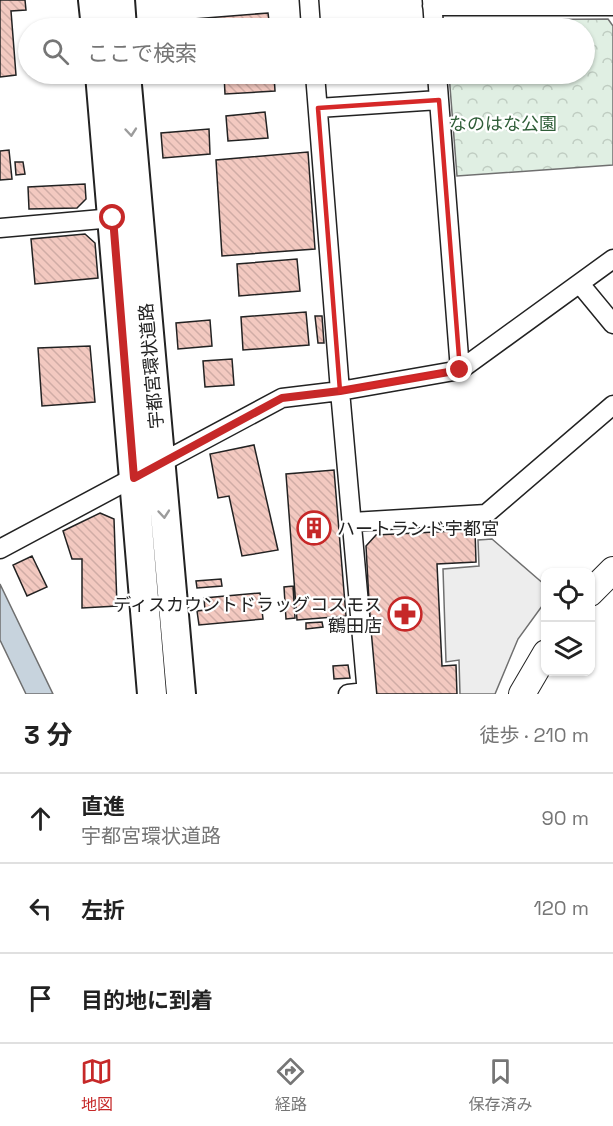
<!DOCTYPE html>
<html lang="ja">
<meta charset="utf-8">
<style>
:root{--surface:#fff;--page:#f2f2f2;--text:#222;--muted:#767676;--line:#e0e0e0;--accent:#c62828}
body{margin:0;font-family:"Space Grotesk","Noto Sans JP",sans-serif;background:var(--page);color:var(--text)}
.controls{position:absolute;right:18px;bottom:18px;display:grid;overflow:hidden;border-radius:12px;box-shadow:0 2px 4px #0004}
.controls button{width:54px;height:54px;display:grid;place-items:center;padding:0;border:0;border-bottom:2px solid var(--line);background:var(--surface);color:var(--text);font:30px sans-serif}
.stop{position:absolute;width:18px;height:18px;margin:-14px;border:4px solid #c62828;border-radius:50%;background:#fff}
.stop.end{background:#c62828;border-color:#fff;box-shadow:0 2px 6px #0008}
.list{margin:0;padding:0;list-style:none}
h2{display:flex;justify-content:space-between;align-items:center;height:78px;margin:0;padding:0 24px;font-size:26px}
h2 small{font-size:20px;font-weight:400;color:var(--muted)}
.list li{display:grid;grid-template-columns:39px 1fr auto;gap:18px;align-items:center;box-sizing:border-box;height:90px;padding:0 24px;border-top:2px solid var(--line)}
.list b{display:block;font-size:22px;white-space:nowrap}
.list p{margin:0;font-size:20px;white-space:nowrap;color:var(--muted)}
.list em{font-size:20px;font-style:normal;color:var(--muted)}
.icon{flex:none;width:33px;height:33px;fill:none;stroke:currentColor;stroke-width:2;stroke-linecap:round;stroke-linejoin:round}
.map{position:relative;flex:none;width:613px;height:694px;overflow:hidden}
.search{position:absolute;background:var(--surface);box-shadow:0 2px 4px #0004;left:18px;right:18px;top:18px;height:66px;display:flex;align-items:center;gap:15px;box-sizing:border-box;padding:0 21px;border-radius:33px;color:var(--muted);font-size:22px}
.sheet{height:348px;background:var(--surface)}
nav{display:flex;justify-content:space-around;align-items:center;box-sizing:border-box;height:84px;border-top:2px solid var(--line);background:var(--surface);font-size:16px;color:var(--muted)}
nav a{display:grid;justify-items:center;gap:3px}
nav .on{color:var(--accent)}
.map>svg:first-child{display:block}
.forest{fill:url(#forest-crowns);stroke:#6f6f6f;stroke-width:1.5}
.parking{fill:#ededed;stroke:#6f6f6f;stroke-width:1.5}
.water{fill:#c7d3dd;stroke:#6f6f6f;stroke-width:1.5}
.building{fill:url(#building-back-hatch);stroke:#222;stroke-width:1.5}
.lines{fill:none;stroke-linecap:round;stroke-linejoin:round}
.street-casing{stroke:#222;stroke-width:21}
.secondary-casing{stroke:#222;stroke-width:28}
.primary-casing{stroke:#222;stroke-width:32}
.street{stroke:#fff;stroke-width:18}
.secondary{stroke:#fff;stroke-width:26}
.primary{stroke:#fff;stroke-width:28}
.oneway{stroke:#9c9c9c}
.route{stroke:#c62828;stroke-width:8}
.marked{fill:none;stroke:#d62828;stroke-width:4.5;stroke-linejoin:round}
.labels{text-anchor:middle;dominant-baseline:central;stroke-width:4.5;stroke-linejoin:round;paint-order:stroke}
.park-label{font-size:18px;fill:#2f5e38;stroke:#fff}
.street-label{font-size:18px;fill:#222;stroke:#fff}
.poi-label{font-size:18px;fill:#222;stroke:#fff;text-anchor:start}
</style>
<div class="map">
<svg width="613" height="694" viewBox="0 0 613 694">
<defs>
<pattern id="forest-crowns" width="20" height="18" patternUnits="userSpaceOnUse" patternTransform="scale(1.5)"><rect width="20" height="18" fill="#e0efe3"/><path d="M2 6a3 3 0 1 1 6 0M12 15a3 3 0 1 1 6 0" fill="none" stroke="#c0cdc2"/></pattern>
<pattern id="building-back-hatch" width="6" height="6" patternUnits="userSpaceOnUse" patternTransform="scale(1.5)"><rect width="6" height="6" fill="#f3c9c0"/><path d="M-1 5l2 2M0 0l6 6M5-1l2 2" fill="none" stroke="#d0aca5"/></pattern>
</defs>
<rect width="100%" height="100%" fill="#fff"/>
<!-- forest -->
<path class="forest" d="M608,19L613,26V165L457,176L449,74H584V28H446L455,20Z"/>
<!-- parking -->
<path class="parking" d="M492,539L545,585V602L518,639L495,694H460L459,660L446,662L443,569L479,566L478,540Z"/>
<!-- water -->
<path class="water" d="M0,584L53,694H26L0,640Z"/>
<!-- building -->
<path class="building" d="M0,0H25L26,10L11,11L16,75L0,77Z
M268,13L270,28H182L181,20Z
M224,74H274L275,91L225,94Z
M265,112L268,138L228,141L226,116Z
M209,129L210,154L163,158L161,133Z
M9,150L12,179L0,180V151Z
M308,152L315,249L222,256L216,160Z
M15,162H23L25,174L16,175Z
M85,184L86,199L77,208L29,209L28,187Z
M85,234L95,243L98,278L35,284L31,239Z
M297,259L300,291L239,296L237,264Z
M306,312L309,345L243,350L241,317Z
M315,316H322L324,343H318Z
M210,320L212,346L178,349L176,323Z
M90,346L95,402L42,406L38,348Z
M232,359L234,385L205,387L203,361Z
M254,445L278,550L242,556L229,496L218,498L210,454Z
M334,470L346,616L297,620L286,474Z
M100,513L114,519L117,606L82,608V559H72L63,531Z
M475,530L476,562L437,564L442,666L456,665L457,694H374L366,546L376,535Z
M32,556L47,587L27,596L13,565Z
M221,579L222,586L197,588L196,581Z
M293,586L295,618L286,619L284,587Z
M260,593L263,619L199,625L197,611L205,610L204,598Z
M339,619L340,625L332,626V620Z
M322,622L323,627L306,629V623Z
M348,665L350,678L334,679L333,666Z"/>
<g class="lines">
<defs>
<path id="street" d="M309,0L311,28
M432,0L434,28
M432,6H613
M315,74L340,391L367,694
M437,74L460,370
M318,108L439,100
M0,228L113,218
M580,284L613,324
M352,522L486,514L613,405
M0,549L282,398L340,391L460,370L613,259
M348,694L366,692"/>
<path id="secondary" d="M590,593L613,570
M522,694L546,653"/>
<path id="primary" d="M93,0L96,28
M120,0L122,28
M100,74L152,694
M126,74L181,694"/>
</defs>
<!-- street casing -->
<use href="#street" class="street-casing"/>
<!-- secondary casing -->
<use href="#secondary" class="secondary-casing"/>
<!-- primary casing -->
<use href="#primary" class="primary-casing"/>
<!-- street -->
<use href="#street" class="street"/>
<!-- secondary -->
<use href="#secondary" class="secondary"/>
<!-- primary -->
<use href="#primary" class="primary"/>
</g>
<!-- one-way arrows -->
<defs><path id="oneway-chevron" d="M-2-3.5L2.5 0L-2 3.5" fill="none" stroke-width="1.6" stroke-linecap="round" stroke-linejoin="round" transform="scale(1.5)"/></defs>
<g class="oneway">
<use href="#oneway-chevron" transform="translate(131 132) rotate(85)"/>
<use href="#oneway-chevron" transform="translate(164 514) rotate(85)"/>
</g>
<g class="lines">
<!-- route -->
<path class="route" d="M113,218L134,478L282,398L340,391L460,370"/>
</g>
<!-- marked area -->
<path class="marked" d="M439,100L460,370L340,391L318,108Z"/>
<!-- icons -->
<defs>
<symbol id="building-ring" viewBox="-11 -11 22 22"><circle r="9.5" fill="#fff" stroke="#c62828" stroke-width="1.5"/><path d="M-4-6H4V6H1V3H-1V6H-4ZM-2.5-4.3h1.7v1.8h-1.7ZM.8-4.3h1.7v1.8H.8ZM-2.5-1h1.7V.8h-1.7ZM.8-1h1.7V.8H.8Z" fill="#c62828"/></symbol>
<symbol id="pharmacy-ring" viewBox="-11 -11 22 22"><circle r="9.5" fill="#fff" stroke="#c62828" stroke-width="1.5"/><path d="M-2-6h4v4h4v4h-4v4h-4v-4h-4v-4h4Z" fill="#c62828"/></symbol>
</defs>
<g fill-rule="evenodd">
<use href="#building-ring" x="295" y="509" width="38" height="38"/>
<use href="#pharmacy-ring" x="386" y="595" width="38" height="38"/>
</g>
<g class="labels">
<!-- park labels -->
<g class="park-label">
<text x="503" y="123">なのはな公園</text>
</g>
<!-- street labels -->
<g class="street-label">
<text transform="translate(151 366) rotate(-95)">宇都宮環状道路</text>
</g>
<!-- poi labels -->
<g class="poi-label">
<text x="337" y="528">ハートランド宇都宮</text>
<text x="382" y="604" text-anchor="end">ディスカウントドラッグコスモス<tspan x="382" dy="21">鶴田店</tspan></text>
</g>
</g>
</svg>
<div class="controls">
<button><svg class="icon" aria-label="locate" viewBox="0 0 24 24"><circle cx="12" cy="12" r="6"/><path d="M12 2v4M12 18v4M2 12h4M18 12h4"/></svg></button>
<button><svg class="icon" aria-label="layers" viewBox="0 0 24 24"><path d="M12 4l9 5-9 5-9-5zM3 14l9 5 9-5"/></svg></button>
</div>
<div class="stop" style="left:113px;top:218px"></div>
<div class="stop end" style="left:460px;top:370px"></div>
<div class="search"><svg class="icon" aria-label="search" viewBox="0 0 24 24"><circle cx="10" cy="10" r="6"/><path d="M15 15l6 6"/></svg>ここで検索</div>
</div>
<section class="sheet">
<h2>3 分<small>徒歩 · 210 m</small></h2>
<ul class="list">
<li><svg class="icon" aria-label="ahead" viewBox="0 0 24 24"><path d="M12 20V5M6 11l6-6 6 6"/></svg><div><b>直進</b><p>宇都宮環状道路</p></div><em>90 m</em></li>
<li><svg class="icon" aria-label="left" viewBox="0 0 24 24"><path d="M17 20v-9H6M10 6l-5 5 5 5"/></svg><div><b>左折</b></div><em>120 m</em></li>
<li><svg class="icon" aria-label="arrive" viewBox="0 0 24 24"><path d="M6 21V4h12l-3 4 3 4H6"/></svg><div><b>目的地に到着</b></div></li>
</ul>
</section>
<nav>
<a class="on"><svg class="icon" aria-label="map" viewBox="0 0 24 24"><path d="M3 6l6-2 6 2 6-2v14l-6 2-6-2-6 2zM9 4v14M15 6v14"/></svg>地図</a>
<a><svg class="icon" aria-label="directions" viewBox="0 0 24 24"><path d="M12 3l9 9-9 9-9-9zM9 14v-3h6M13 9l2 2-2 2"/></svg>経路</a>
<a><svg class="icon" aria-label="saved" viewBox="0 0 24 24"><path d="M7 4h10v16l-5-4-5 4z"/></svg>保存済み</a>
</nav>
